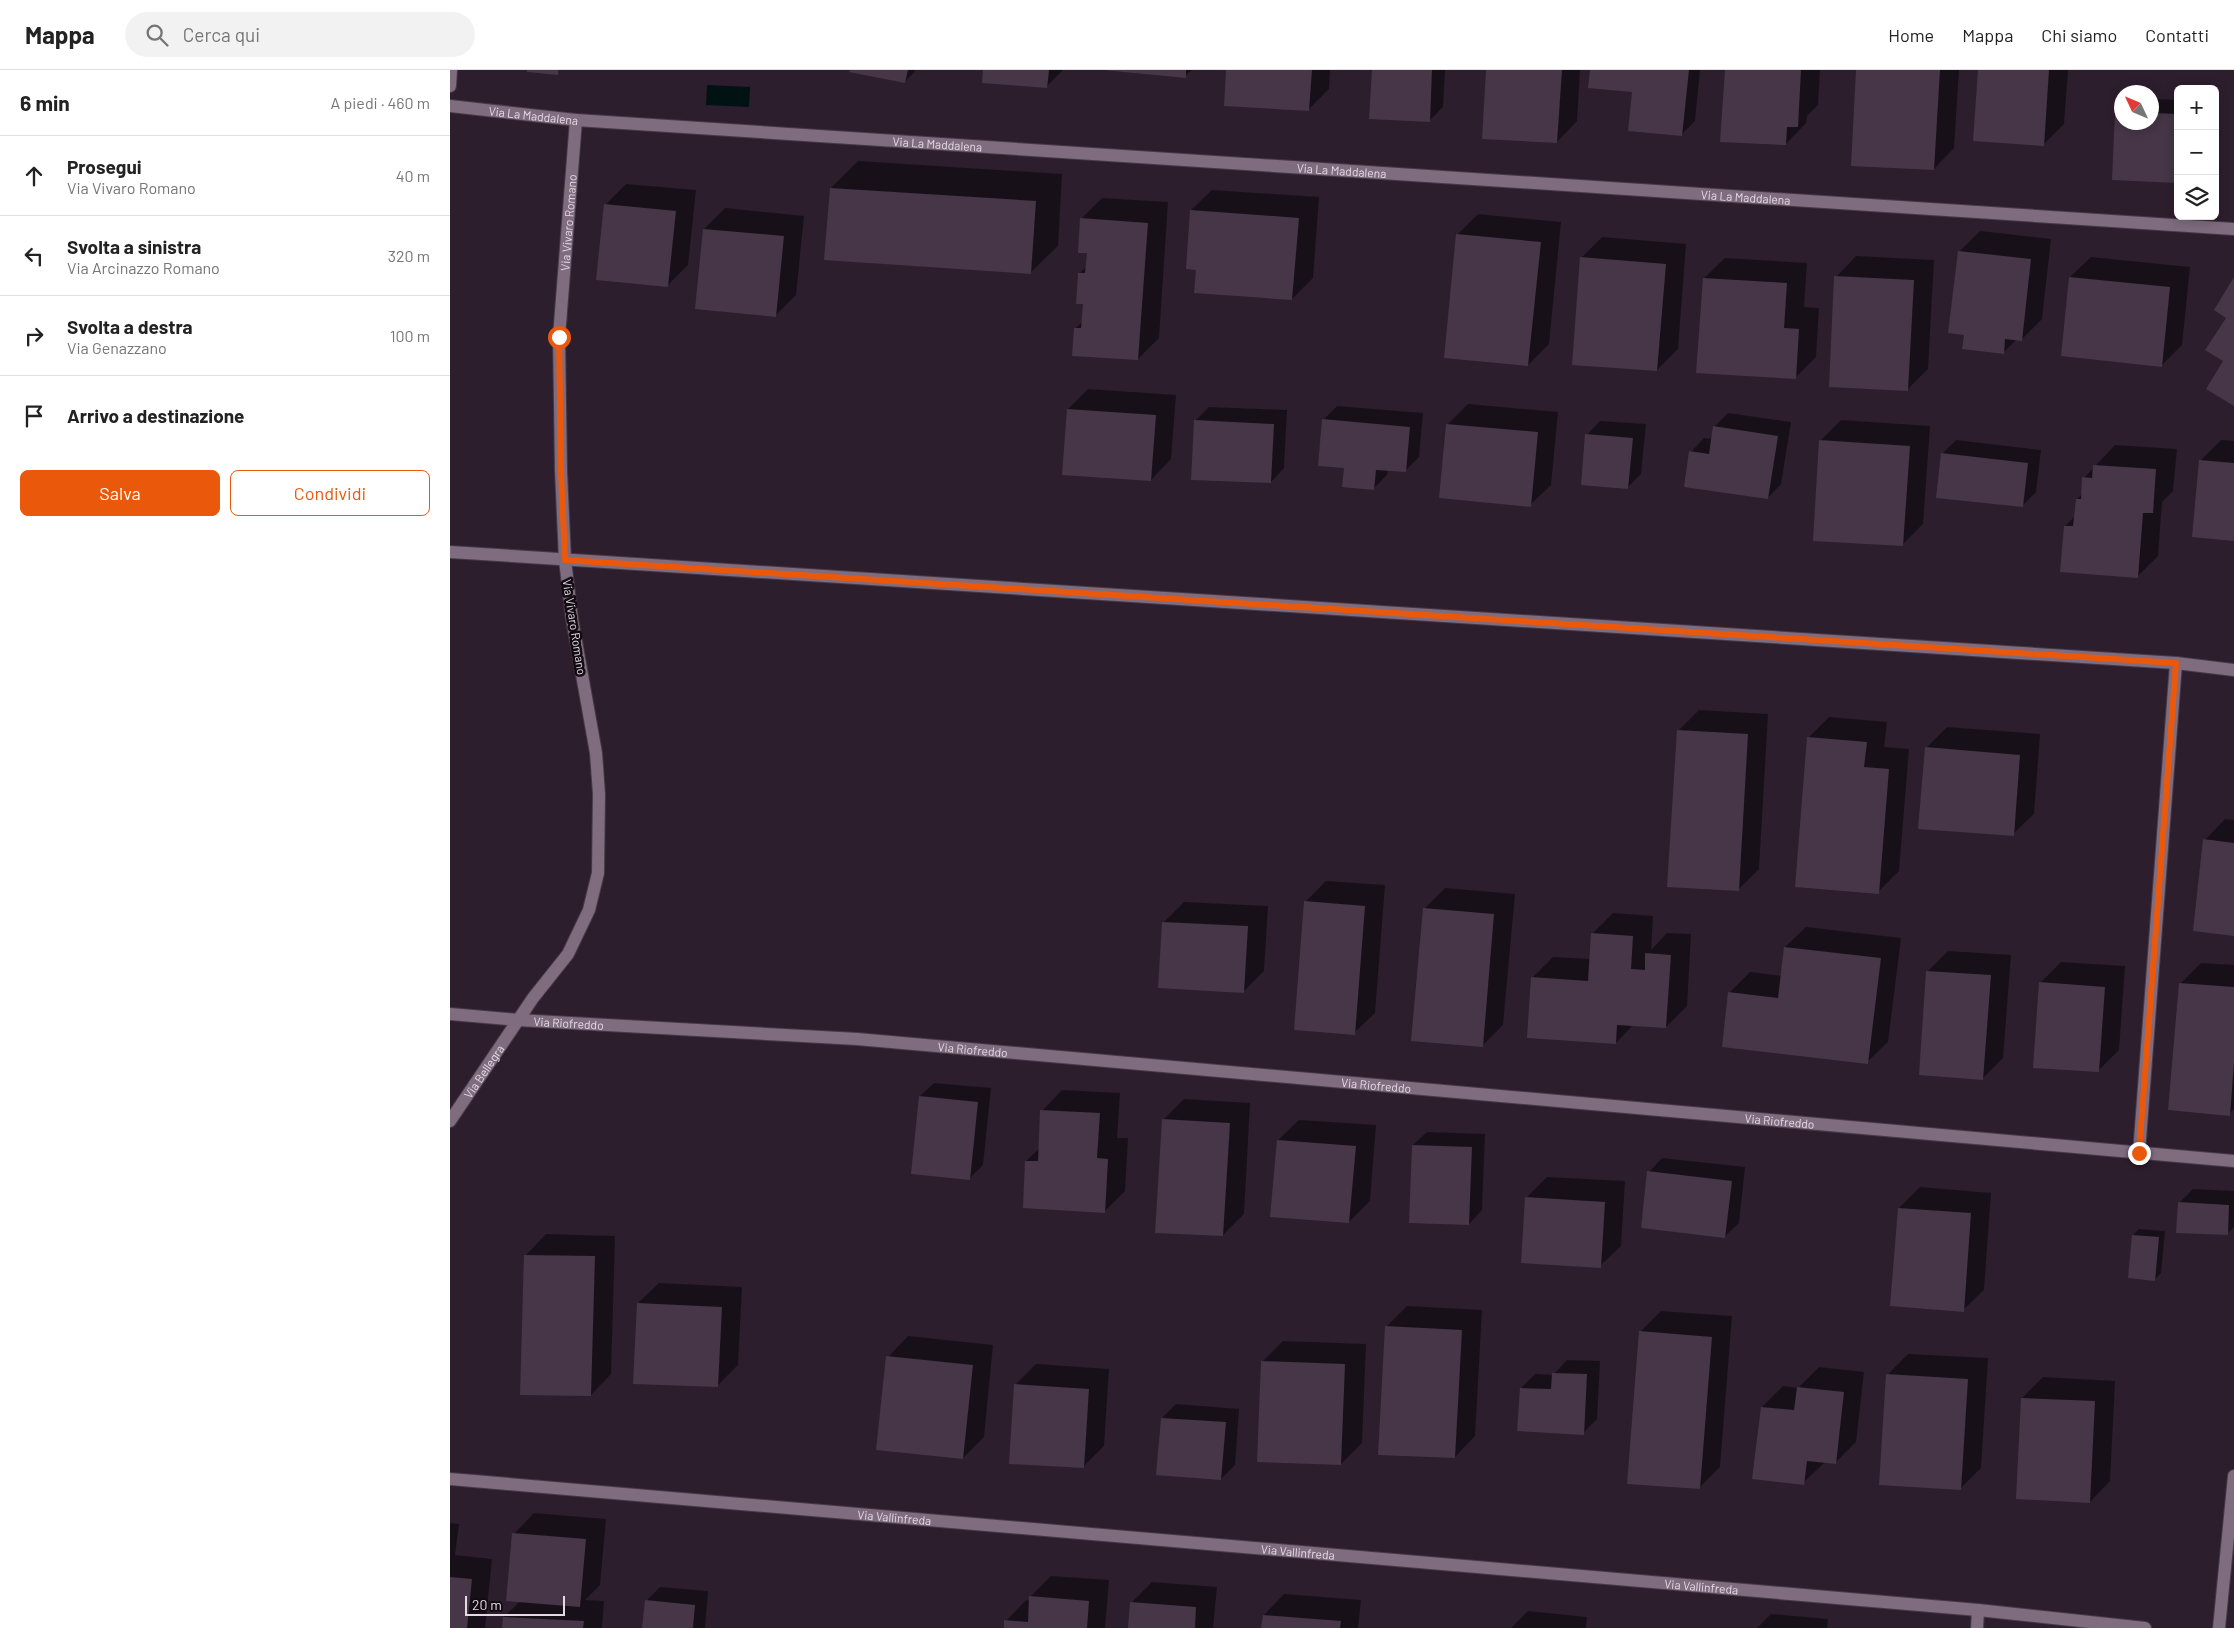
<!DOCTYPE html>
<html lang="it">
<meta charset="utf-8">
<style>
:root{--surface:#fff;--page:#f2f2f2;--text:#222;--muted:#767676;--line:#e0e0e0;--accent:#ea580c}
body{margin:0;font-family:Barlow,sans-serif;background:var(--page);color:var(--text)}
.controls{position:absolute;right:15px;top:15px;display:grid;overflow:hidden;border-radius:8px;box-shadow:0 2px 12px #0003}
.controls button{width:45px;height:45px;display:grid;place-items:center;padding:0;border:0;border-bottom:1px solid var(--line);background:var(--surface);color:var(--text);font:25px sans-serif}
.compass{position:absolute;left:1664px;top:15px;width:45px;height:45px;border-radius:50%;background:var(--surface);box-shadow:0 2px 12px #0003;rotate:314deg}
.scale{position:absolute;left:15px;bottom:12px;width:100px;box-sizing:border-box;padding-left:5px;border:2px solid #e4dae4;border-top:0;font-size:14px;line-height:18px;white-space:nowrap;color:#e4dae4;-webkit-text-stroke:4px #120b12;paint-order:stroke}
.stop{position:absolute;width:15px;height:15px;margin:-11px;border:4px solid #ea580c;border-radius:50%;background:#fff}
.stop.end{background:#ea580c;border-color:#fff;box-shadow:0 1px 5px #0008}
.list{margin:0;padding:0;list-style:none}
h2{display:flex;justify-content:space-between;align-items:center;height:65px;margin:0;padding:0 20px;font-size:21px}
h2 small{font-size:16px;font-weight:400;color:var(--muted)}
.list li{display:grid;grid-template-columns:32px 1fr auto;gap:15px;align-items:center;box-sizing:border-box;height:80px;padding:0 20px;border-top:1px solid var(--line)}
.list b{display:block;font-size:19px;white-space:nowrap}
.list p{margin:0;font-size:16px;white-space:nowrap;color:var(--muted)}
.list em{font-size:16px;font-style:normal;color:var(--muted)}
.actions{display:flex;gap:10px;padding:15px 20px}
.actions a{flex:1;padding:11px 0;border:1px solid var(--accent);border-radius:8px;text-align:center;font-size:18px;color:var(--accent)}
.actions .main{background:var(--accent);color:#fff}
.icon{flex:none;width:28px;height:28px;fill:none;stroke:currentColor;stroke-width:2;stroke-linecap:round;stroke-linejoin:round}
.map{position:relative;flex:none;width:1784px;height:1558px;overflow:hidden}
header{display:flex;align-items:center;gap:30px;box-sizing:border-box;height:70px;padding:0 25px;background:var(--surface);border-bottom:1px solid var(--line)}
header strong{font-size:24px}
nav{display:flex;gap:28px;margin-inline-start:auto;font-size:18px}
.search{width:350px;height:45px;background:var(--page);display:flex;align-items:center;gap:12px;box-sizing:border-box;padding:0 18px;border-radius:28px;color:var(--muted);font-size:19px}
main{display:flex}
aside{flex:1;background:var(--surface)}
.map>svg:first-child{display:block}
.water{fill:#011214}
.shadow{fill:#0007}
.building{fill:#463647}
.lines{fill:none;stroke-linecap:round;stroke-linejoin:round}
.minor-casing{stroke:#473a47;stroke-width:14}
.minor{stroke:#7f6c7f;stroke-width:12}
.route{stroke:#ea580c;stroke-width:6}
.labels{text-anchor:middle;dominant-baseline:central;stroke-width:5;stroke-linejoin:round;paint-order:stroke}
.street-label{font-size:12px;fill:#e4dae4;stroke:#120b12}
</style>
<header>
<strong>Mappa</strong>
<div class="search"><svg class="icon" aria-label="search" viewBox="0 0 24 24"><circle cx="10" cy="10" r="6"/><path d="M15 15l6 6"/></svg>Cerca qui</div>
<nav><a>Home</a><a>Mappa</a><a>Chi siamo</a><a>Contatti</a></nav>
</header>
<main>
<aside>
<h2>6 min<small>A piedi · 460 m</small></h2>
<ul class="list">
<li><svg class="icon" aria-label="ahead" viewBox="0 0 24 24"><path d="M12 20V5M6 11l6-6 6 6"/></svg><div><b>Prosegui</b><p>Via Vivaro Romano</p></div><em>40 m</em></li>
<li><svg class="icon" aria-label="left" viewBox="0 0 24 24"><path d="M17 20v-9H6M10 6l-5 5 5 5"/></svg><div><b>Svolta a sinistra</b><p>Via Arcinazzo Romano</p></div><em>320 m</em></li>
<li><svg class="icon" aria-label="right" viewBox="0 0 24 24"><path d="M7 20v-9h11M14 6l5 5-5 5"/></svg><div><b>Svolta a destra</b><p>Via Genazzano</p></div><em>100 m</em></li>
<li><svg class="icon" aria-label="arrive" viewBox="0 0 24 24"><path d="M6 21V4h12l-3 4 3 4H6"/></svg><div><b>Arrivo a destinazione</b></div></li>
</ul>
<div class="actions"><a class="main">Salva</a><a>Condividi</a></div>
</aside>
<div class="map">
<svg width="1784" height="1558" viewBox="0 0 1784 1558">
<rect width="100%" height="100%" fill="#2d1e2e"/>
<!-- water -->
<path class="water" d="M257,15L300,17L299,37L256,35Z"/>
<!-- shadow -->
<path class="shadow" d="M401,0H466L455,12Z
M534,0H613L597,16Z
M654,0H742L735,6Z
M777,0H880L879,19L858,40Z
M923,0H995L993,37L979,51Z
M1037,0H1130L1127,51L1107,72Z
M1141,0H1250L1245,51L1231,65L1183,21Z
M1276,0H1370L1368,35L1357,46L1356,53L1336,74Z
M1408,0H1509L1504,78L1484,99Z
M1529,0H1618L1614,54L1593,75Z
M1702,29L1728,30V111L1664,109L1667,43L1672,38V52H1702Z
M408,91L612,104L608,176L580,203L381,118Z
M176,114L246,120L238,195L218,215L155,135Z
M762,120L869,127L863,208L842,229L747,199L741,140Z
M652,128L718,132L709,268L688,289L625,259L633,251L634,233L630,203L637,196L638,182L631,149Z
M275,138L354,146L346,225L326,245L254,159Z
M1028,144L1111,152L1099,274L1078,295L1007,165Z
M1530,161L1601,169L1592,249L1571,270L1567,269L1553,283L1515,264L1509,182Z
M1152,167L1236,174L1228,279L1207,300L1131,188Z
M1406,186L1484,190L1478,299L1457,320L1386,207Z
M1641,187L1740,197L1732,275L1712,295L1620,207Z
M1275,188L1357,193L1354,237L1369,238L1366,287L1345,308L1254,208Z
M638,319L726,325L721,389L701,410L618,339Z
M1018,334L1108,342L1101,415L1080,435L998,354Z
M887,336L973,343L969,387L955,401L938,400L937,405L923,419L896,397L873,350Z
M759,337L837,340L834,398L821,412L745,351Z
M1278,343L1341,352L1331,414L1318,428L1241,382L1254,368L1263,369L1264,357Z
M1391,350L1480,356L1473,454L1452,475L1370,371Z
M1150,351L1196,354L1191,404L1177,418L1137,365Z
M1506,370L1591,380L1586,422L1573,435L1492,384Z
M1771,370L1784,371V470L1750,391Z
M1665,375L1727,379L1723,421L1712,432L1708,486L1688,506L1615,456L1625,446L1627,429L1633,423L1634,408Z
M1249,640L1318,644L1309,799L1288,820L1228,661Z
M1379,647L1437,652L1434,677L1459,679L1449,801L1428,822L1358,668Z
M1497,657L1590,664L1584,744L1563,764L1476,678Z
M1775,749L1784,750V864L1755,770Z
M876,811L935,815L925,943L904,963L855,832Z
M995,818L1065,824L1053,955L1032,976L974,839Z
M734,832L818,836L814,901L794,921L714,852Z
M1163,843L1203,846L1201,880L1217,863L1241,864L1237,936L1216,957L1183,955L1166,973L1082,908L1103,887L1140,889L1142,864Z
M1356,857L1451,868L1438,972L1417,992L1279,923L1300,902L1332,906L1335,877Z
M1498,881L1561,885L1553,988L1532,1009L1478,901Z
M1611,892L1675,896L1669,980L1648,1001L1590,913Z
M1751,893L1784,895V1039L1779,1044L1730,914Z
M484,1013L541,1018L533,1095L519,1109L470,1026Z
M612,1020L670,1023L667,1068H678L675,1121L655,1141L576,1091L590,1078L592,1041Z
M734,1029L800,1033L794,1144L773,1165L713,1050Z
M849,1050L926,1055L920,1131L899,1152L828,1070Z
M977,1062L1035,1064L1032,1140L1019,1154L963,1075Z
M1212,1088L1295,1097L1289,1153L1275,1166L1199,1102Z
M1097,1107L1175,1111L1171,1176L1150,1196L1077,1127Z
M1470,1117L1541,1123L1534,1220L1513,1240L1449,1138Z
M1743,1119L1784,1121V1157L1777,1164L1729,1133Z
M1689,1159L1715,1161L1711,1203L1705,1209L1683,1165Z
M96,1164L165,1166L161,1304L141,1325L76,1185Z
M209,1213L292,1217L288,1295L267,1316L188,1233Z
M957,1236L1032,1240L1025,1366L1005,1387L937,1256Z
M1211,1241L1282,1246L1270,1397L1249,1418L1190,1262Z
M458,1266L543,1275L534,1367L513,1388L438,1287Z
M833,1271L916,1274L912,1373L891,1394L812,1292Z
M1458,1284L1538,1288L1531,1398L1511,1418L1437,1305Z
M1117,1290L1150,1291L1147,1349L1133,1363L1071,1318L1085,1304L1103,1305Z
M586,1294L659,1299L654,1376L633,1397L565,1315Z
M1369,1297L1414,1302L1406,1372L1385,1393H1374L1353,1413L1312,1337L1333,1316L1348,1318Z
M1593,1307L1665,1311L1660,1411L1640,1432L1572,1328Z
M726,1334L789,1339L785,1395L771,1409L712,1348Z
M84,1443L156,1449L150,1515L135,1530L154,1531L152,1558H53L54,1547L70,1531L64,1464Z
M0,1453L9,1454L5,1485L42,1489L35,1558H0Z
M601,1506L659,1510L655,1558H555L556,1551L576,1530L580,1531V1527Z
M702,1512L767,1517L763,1558H679L681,1533Z
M210,1517L258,1521L255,1558H193L196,1531Z
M834,1524L911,1530L908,1558H813L814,1545Z
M1078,1541L1137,1547L1136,1558H1061Z
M1321,1544L1378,1549L1377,1558H1307Z"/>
<!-- building -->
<path class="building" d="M77,0H108V5L77,2Z
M400,0H458L455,13L399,2Z
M533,0H599L597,18L532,13Z
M653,0H736V8Z
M776,0H862L859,41L774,36Z
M922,0H982L980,52L919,49Z
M1036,0H1112L1107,73L1032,69Z
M1140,0H1239L1232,66L1178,61L1182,22L1138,18Z
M1275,0H1351L1348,57H1337L1336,75L1270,72Z
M1406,0H1490L1484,100L1401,96Z
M1528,0H1599L1594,76L1523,71Z
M1665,42H1672V52H1702V43L1728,44V113L1662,110Z
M380,118L586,131L581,204L374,190Z
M154,134L226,141L218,217L146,210Z
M740,140L849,148L842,230L744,223L746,200L736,199Z
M630,148L698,153L688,290L622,286L624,258H631L633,234H626L628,203H635L637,183H628Z
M253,159L334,166L326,247L245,239Z
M1006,164L1091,172L1078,296L994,288Z
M1508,181L1581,189L1572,271L1555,269L1554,284L1512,279L1514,265L1498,263Z
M1130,187L1216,194L1207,301L1122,295Z
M1384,206L1464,210L1458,321L1379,317Z
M1619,207L1720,217L1712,297L1611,286Z
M1784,207V336L1756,319L1773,291L1755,280L1776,248L1764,240Z
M1253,208L1337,213L1334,258L1349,259L1346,309L1246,303Z
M617,339L706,345L701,411L612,405Z
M872,349L960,357L956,402L926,400L924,420L892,417L894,398L868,396Z
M744,350L824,354L821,413L741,410Z
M996,354L1088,362L1081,437L989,428Z
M1263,356L1328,366L1318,429L1234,417L1239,381L1259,384Z
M1135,364L1183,368L1178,419L1131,415Z
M1369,370L1460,376L1453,476L1363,471Z
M1491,383L1578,393L1573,437L1486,428Z
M1749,390L1784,393V471L1742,467Z
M1643,395L1706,399L1703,443H1693L1688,508L1610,502L1614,456H1623L1626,429H1631L1632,407L1642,408Z
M1227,660L1298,664L1289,821L1217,817Z
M1357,667L1417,672L1414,697L1439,699L1429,824L1345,817Z
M1475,677L1570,685L1564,766L1468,759Z
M1753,769L1784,773V866L1743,861Z
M854,831L915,836L905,965L844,960Z
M973,838L1044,844L1033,977L961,971Z
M712,852L798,856L794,923L708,918Z
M1141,863L1183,866L1181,899L1195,900V883L1221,885L1216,958L1167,955L1166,974L1077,968L1081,907L1138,911Z
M1334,877L1431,888L1418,994L1272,977L1278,922L1328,928Z
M1476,901L1541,905L1533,1010L1469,1005Z
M1589,912L1655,917L1649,1002L1583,998Z
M1729,913L1784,917V992L1780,1046L1718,1040Z
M469,1026L528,1032L520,1110L461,1104Z
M590,1040L650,1043L647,1088L658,1089L655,1143L573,1138L575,1091H588Z
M712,1049L780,1053L773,1166L705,1163Z
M827,1070L906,1076L899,1153L820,1147Z
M962,1075L1022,1077L1019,1155L959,1153Z
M1197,1101L1282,1111L1275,1168L1191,1158Z
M1075,1127L1155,1132L1151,1198L1071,1193Z
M1728,1132L1779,1135L1778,1165L1726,1163Z
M1448,1138L1521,1143L1514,1242L1440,1236Z
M1682,1165L1709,1167L1705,1211L1678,1208Z
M74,1185L145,1186L141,1326L70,1325Z
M187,1233L272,1237L268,1317L183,1314Z
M935,1256L1012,1260L1005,1388L928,1385Z
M1189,1261L1262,1267L1250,1419L1177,1414Z
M436,1286L523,1295L513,1389L426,1380Z
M811,1291L895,1294L891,1395L807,1392Z
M1102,1303L1137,1304L1134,1365L1067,1361L1070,1318L1101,1319Z
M1436,1304L1518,1309L1511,1420L1429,1415Z
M564,1314L639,1319L634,1398L559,1394Z
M1347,1317L1394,1322L1386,1394L1357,1391L1354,1415L1302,1409L1311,1337L1344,1340Z
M1571,1328L1645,1331L1640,1433L1566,1429Z
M711,1348L776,1352L771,1410L706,1405Z
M62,1463L136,1469L130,1537L56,1531Z
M0,1507L22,1509L17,1558H0Z
M579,1526L639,1531L637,1558H554V1550L578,1552Z
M195,1530L245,1535L243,1558H192Z
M680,1532L746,1537L745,1558H678Z
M813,1545L891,1551L890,1558H811Z
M53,1547L134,1551L133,1558H52Z"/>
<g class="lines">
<defs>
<g id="minor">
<path d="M0,16L1,0"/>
<path id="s1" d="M0,36L126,50L1784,159"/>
<path d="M0,482L1726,593L1784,600"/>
<path id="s2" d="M0,944L68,950L407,969L1784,1091"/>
<path id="s3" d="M0,1051L83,928L118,884L139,840L148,803L149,724L146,683L122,549L115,490L111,401L109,267L126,50"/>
<path d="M1689,1083L1726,593"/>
<path id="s4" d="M0,1409L1528,1540L1695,1558"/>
<path d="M1527,1558L1528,1540"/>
<path d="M1769,1558L1784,1406"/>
</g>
</defs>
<!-- minor casing -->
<use href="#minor" class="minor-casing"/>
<!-- minor -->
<use href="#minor" class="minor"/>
</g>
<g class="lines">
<!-- route -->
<path class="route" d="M109,267L111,401L115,490L1726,593L1689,1083"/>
</g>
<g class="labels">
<!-- street labels -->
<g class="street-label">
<text stroke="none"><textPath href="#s1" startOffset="84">Via La Maddalena</textPath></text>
<text stroke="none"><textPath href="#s1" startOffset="489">Via La Maddalena</textPath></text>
<text stroke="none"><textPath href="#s1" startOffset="894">Via La Maddalena</textPath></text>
<text stroke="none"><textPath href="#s1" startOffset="1299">Via La Maddalena</textPath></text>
<text stroke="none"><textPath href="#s3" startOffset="945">Via Vivaro Romano</textPath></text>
<text transform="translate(125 557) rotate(81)">Via Vivaro Romano</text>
<text stroke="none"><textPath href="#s2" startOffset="119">Via Riofreddo</textPath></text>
<text stroke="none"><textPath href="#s2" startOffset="524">Via Riofreddo</textPath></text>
<text stroke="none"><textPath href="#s3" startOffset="60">Via Bellegra</textPath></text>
<text stroke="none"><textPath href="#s2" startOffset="929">Via Riofreddo</textPath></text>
<text stroke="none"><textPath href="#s2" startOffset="1334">Via Riofreddo</textPath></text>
<text stroke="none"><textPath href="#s4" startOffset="446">Via Vallinfreda</textPath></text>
<text stroke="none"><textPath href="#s4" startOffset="851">Via Vallinfreda</textPath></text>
<text stroke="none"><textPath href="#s4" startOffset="1256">Via Vallinfreda</textPath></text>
</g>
</g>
</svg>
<div class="controls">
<button>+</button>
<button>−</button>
<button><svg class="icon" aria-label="layers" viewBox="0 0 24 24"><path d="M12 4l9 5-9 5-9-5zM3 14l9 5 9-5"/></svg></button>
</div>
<svg class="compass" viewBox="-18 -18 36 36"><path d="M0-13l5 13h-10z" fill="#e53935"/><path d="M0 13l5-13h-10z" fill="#767676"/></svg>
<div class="scale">20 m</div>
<div class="stop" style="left:109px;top:267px"></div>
<div class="stop end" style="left:1689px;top:1083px"></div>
</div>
</main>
